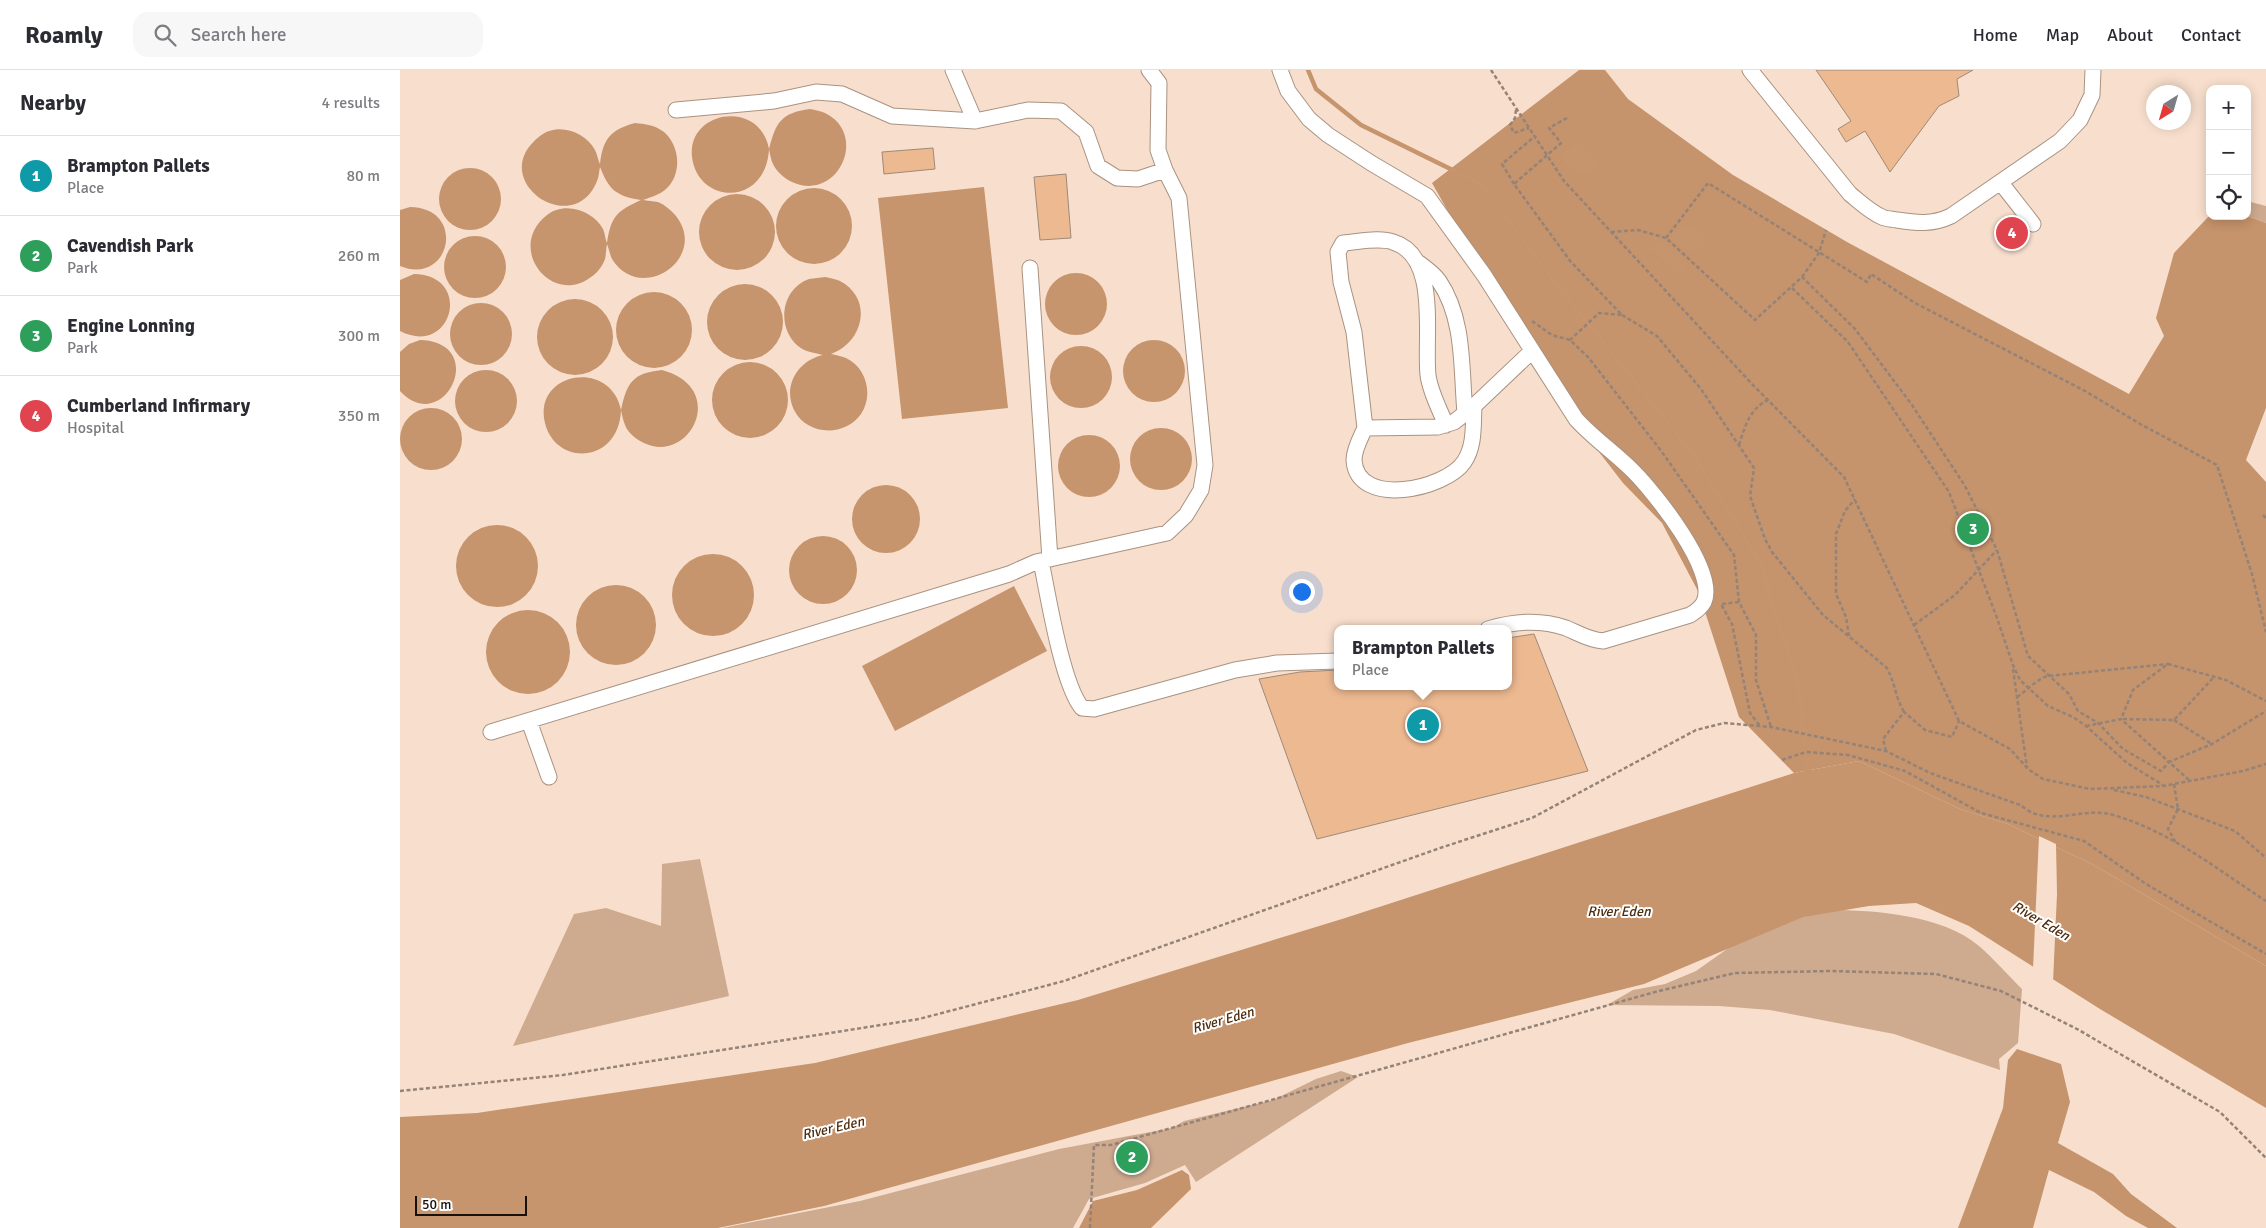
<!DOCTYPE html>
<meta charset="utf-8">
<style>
:root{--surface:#fff;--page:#f7f7f7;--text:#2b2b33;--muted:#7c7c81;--line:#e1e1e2;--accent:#111827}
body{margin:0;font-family:Signika,sans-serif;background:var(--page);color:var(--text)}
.controls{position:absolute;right:15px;top:15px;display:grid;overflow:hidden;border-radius:10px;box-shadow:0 2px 12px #0003}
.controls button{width:45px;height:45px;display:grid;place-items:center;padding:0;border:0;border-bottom:1px solid var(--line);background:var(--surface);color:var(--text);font:25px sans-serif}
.compass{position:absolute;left:1746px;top:15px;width:45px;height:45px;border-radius:50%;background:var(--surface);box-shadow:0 2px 12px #0003;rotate:217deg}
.scale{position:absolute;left:15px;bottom:12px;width:112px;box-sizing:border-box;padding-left:5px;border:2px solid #18100a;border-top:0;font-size:14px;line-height:18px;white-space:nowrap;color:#18100a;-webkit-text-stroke:4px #fff;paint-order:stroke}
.you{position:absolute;left:901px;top:521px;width:18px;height:18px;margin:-12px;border:4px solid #fff;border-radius:50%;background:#1a73e8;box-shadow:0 0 0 8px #1a73e833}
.badge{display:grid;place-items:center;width:32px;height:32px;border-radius:50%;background:var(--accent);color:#fff;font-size:16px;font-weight:700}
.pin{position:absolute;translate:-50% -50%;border:2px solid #fff;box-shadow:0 1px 5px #0006}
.popup{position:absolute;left:934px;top:555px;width:178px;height:65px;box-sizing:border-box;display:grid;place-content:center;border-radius:10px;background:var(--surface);filter:drop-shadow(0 1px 4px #0005);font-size:16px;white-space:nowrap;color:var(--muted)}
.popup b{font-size:19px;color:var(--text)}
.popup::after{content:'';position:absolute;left:50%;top:100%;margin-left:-10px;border:10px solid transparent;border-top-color:var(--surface)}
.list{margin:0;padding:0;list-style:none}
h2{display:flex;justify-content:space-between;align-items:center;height:65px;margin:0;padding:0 20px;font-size:21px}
h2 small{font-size:16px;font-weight:400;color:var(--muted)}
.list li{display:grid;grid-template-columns:32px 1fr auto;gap:15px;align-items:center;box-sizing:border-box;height:80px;padding:0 20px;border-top:1px solid var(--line)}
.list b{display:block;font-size:19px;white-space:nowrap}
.list p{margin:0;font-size:16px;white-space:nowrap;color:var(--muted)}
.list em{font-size:16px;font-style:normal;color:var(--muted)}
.icon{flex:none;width:28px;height:28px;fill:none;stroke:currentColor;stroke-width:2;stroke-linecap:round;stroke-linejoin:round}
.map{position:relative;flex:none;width:1866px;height:1158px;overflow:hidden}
header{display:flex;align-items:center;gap:30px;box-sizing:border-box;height:70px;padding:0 25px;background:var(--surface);border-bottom:1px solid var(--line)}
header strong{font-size:24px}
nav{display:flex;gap:28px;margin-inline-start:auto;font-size:18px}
.search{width:350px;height:45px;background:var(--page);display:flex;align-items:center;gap:12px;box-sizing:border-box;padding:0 18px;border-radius:15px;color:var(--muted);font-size:19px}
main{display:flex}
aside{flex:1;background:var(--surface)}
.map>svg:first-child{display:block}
.green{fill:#ceaa8f}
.forest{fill:#c5936c}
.water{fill:#c6946d}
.pier{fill:#f8dfcd}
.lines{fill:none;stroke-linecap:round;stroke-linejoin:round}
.stream{stroke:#c6946d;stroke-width:4.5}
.building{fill:#edb991;stroke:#9f8978}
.minor-casing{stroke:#a99281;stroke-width:17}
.path{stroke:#958377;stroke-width:2.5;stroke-dasharray:4 2.5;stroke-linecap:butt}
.minor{stroke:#fff;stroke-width:15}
.labels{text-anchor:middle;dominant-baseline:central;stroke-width:4;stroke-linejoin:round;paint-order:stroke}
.water-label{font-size:14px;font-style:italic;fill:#4e2c0d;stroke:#fff}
</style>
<header>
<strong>Roamly</strong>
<div class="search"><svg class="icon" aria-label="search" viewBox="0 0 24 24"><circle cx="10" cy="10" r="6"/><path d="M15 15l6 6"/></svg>Search here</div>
<nav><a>Home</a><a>Map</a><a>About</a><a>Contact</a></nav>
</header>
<main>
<aside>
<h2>Nearby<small>4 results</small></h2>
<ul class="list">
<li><span class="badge" style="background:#0f9aa8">1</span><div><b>Brampton Pallets</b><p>Place</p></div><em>80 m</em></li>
<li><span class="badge" style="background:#2e9e5b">2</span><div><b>Cavendish Park</b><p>Park</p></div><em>260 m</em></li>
<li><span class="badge" style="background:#2e9e5b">3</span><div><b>Engine Lonning</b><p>Park</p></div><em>300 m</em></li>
<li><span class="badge" style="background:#e0444e">4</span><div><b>Cumberland Infirmary</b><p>Hospital</p></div><em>350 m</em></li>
</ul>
</aside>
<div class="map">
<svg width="1866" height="1158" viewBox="0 0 1866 1158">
<rect width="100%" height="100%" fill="#f8dfcd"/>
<!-- green -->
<path class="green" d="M1847,131L1866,136V153L1847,146Z
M300,789L329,926L113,976L174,844L206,838L261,856L262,794Z
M1429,840C1475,840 1543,845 1579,876C1594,889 1608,905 1622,919L1618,973L1599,989L1600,1000L1494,964L1370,940L1319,936L1207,935L1233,920L1265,914L1296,901L1337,872L1383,851Z
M941,1001L958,1007L796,1112L785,1095L745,1113L689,1129L673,1158H322L460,1131L659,1079L772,1058L784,1051L873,1030L916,1009Z"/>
<!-- forest -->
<path class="forest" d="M1179,0H1205L1228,29L1333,105L1447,172L1729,324L1764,266L1756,248L1774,183L1810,145L1847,146L1866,153V338L1846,390L1866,412V896L1692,794L1608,754L1560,739L1459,691L1394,703L1339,647L1299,523L1262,453L1223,413L1145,312L1032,113Z
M1617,979L1661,994L1670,1032L1658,1073L1713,1104L1731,1124L1777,1158H1748L1726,1146L1694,1122L1649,1100L1633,1158H1558L1603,1038L1608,990Z
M782,1100L789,1105L791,1119L751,1158H679L693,1131L737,1120Z"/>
<!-- water -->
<path class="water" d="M410,39C415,40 421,41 425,43C469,64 438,133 392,112C384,108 377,102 373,94C371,90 370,84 369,79C366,137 298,135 292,87C287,40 360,29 369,79C376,52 381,43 410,39Z
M235,53C245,54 255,55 264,62C280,76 282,103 267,118C260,125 251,127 243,130C247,131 253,131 258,132C265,135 271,140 276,146C309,188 241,235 212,189C210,185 209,179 207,174C206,179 206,185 205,189C202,197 197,203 191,207C152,237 105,178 147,145C164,131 193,140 203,159C205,163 205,169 207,173C211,146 217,141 241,130C216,126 209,120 200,97C199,101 199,107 197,111C173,171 84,109 140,66C157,52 185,61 195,80C197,84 198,90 200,94C203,69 210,60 235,53Z
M1177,71L1180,72L1197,91C1194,113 1163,103 1161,84Z
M39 129a31 31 0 1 1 62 0a31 31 0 1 1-62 0Z
M584,117L608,338L502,349L478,128Z
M376 156a38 38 0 1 1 76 0a38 38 0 1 1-76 0Z
M299 162a38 38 0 1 1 76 0a38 38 0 1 1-76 0Z
M10,137C68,138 50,217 0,196V140Z
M1285,153L1305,165V176C1290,186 1281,177 1268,168Z
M44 197a31 31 0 1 1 62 0a31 31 0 1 1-62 0Z
M1261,172L1288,199L1286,203L1278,204L1252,181L1251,177Z
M645 234a31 31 0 1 1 62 0a31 31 0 1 1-62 0Z
M14,204C74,205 52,288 0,261V210Z
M425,207C430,208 436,209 440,211C474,229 463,273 431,284C436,285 441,286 446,288C466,297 474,325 461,344C445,367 407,366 394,340C382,315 399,290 423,285C415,283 405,282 398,276C376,257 381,219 409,209C414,208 420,208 425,207Z
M307 252a38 38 0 1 1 76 0a38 38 0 1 1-76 0Z
M216 260a38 38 0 1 1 76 0a38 38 0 1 1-76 0Z
M137 267a38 38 0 1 1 76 0a38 38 0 1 1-76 0Z
M50 264a31 31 0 1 1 62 0a31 31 0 1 1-62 0Z
M20,270C90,272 44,368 0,321V282L9,274Z
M723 301a31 31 0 1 1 62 0a31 31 0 1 1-62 0Z
M650 307a31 31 0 1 1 62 0a31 31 0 1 1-62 0Z
M312 330a38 38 0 1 1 76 0a38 38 0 1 1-76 0Z
M55 331a31 31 0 1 1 62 0a31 31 0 1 1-62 0Z
M262,300C329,318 290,395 244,373C236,369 228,363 225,355C223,350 222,345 221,340C219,396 151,397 144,348C138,301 211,290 221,340C227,312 233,303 262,300Z
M0 369a31 31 0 1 1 62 0a31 31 0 1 1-62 0Z
M730 389a31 31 0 1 1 62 0a31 31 0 1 1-62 0Z
M658 396a31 31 0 1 1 62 0a31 31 0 1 1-62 0Z
M452 449a34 34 0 1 1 68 0a34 34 0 1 1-68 0Z
M56 496a41 41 0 1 1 82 0a41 41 0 1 1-82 0Z
M389 500a34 34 0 1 1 68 0a34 34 0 1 1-68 0Z
M272 525a41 41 0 1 1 82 0a41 41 0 1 1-82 0Z
M176 555a40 40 0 1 1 80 0a40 40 0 1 1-80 0Z
M614,516L647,581L495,661L462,596Z
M86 582a42 42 0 1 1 84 0a42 42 0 1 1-84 0Z
M1459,691L1560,739L1608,754L1692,794L1866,896V1038L1700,939L1569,856L1516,833L1469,836L1403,847L1244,914L1008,973L424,1136L318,1158H0V1047L77,1043L415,993L678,930L942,849L1394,703Z"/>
<!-- pier -->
<path class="pier" d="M1639,766L1656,774L1657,824L1653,912L1633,899Z"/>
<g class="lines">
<!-- stream -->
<path class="stream" d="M908,0L916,19L961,55L1081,114L1160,219L1290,380L1359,490L1398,612L1408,700"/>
</g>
<!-- building -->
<path class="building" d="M1416,0H1573L1557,9L1559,26L1539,36L1490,102L1465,61L1446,72L1438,59L1451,51Z
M533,78L535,99L484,104L482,82Z
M666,104L671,168L640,170L634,107Z
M1134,564L1188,701L917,769L859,609L900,602L938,600V616H1108V568Z"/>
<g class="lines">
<defs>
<path id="minor" d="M553,0L575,51
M880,0L888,21L909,49L928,65L971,93L1027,126L1084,205L1176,349C1193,368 1214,382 1233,401C1254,422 1318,501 1304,532C1301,538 1295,542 1290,545L1203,571C1189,570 1178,563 1166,558C1140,549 1114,551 1088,559
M1350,0L1450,124C1460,132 1470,142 1482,147C1486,149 1492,149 1497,150C1517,153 1532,155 1551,146L1660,71L1680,50L1692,25L1693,0
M276,40L374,31L416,22L442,24L492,46L575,51L628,40L661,41L686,62L698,96L717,108L738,109L765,100
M1601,113L1633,154
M1019,193C1026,198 1034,204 1039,211C1065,249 1061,300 1065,343
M630,198L650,489
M1074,336C1073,355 1075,376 1064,392C1046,419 957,439 954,390C954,379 961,367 965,358L1038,357L1054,352L1073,337L1074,336L1132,281
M965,358L954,262L941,212L938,182L943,173C959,172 979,167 993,172C1040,186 1024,268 1028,305C1030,322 1040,340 1046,355
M641,491C648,525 662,614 682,638L694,639L835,600L877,593L938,591
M129,651L149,707
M91,662L609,504L636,492L767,463L786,445L801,420L805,395L779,128L765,100L758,80L759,13L749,0"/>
</defs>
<!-- minor casing -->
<use href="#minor" class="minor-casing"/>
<!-- path -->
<path class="path" d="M1091,0L1164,111L1352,314L1444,407L1559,651L1610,679L1628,699L1643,709L1690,719L1763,716L1843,701L1866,694
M1116,40L1115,48L1110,55L1114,63L1129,58
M1167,48L1149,58L1161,73L1114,114L1171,192L1222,245L1199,243L1170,270
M1114,114L1102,94L1134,67
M1211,162L1238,160L1266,168L1355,250L1402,207L1455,259L1512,335L1565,416L1597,480L1628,586L1669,624L1678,641L1698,653L1723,679L1761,701L1769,692L1721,649
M1266,168L1308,113L1467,212L1471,204L1515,233L1685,321L1742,355L1817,395L1852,504L1866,562
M1402,207L1419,183L1426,160
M1392,218L1448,272L1549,422L1597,548L1613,595L1620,610L1648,636L1673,647L1686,656L1727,693L1763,715
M1222,245L1257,266L1301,319L1354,398L1350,426L1365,469L1372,482L1423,545L1486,597C1495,611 1495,627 1504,642
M1132,251L1152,265L1170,270L1188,287L1262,382L1334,485L1339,532L1356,565V610L1371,657
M1339,375C1345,357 1349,339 1368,330
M1863,445L1866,448
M1339,532L1321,534L1332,554L1350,643L1360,656
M1514,555L1555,525L1597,480
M1449,566L1446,547L1436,524V464L1445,441L1455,429
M1613,599L1627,698
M1617,627C1628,620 1636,609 1648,606L1768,594
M1723,649L1774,650L1814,607
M1774,650L1812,674
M1686,656L1721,649L1733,620L1768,594L1826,610L1866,631
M1486,681L1483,669L1504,642L1525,660L1552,667L1559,651
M1382,690L1406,682L1448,685L1505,701L1581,743L1684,771L1746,814L1866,884
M1789,710L1769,692L1812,674L1866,641
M1774,714L1778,739L1768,759L1776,773
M1714,720L1746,727L1835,761L1866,788
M0,1021L163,1005L519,949L664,911L1043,777L1132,748L1296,660L1324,653L1371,657L1486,681L1530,703L1620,735C1624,737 1629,742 1633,743C1659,753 1687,737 1713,745C1770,761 1818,800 1866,831
M690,1158L694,1075H711L1255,922L1335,903L1431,901L1536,904L1601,921L1677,959L1820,1042L1866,1088"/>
<!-- minor -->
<use href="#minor" class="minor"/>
</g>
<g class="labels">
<!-- water labels -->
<g class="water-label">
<text x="1219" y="841">River Eden</text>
<text transform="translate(1641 851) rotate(30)">River Eden</text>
<text transform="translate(823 950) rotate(-16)">River Eden</text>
<text transform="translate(433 1058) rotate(-13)">River Eden</text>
</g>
</g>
</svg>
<div class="controls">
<button>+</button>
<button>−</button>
<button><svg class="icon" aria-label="locate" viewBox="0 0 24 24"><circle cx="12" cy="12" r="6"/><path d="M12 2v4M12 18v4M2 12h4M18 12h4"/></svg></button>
</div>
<svg class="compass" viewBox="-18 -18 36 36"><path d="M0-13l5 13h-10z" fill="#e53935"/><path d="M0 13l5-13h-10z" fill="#7c7c81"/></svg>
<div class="scale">50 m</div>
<div class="you"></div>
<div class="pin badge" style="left:1023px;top:655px;background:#0f9aa8">1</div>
<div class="popup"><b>Brampton Pallets</b>Place</div>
<div class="pin badge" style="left:732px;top:1087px;background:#2e9e5b">2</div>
<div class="pin badge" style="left:1573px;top:459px;background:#2e9e5b">3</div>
<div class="pin badge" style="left:1612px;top:163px;background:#e0444e">4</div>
</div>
</main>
